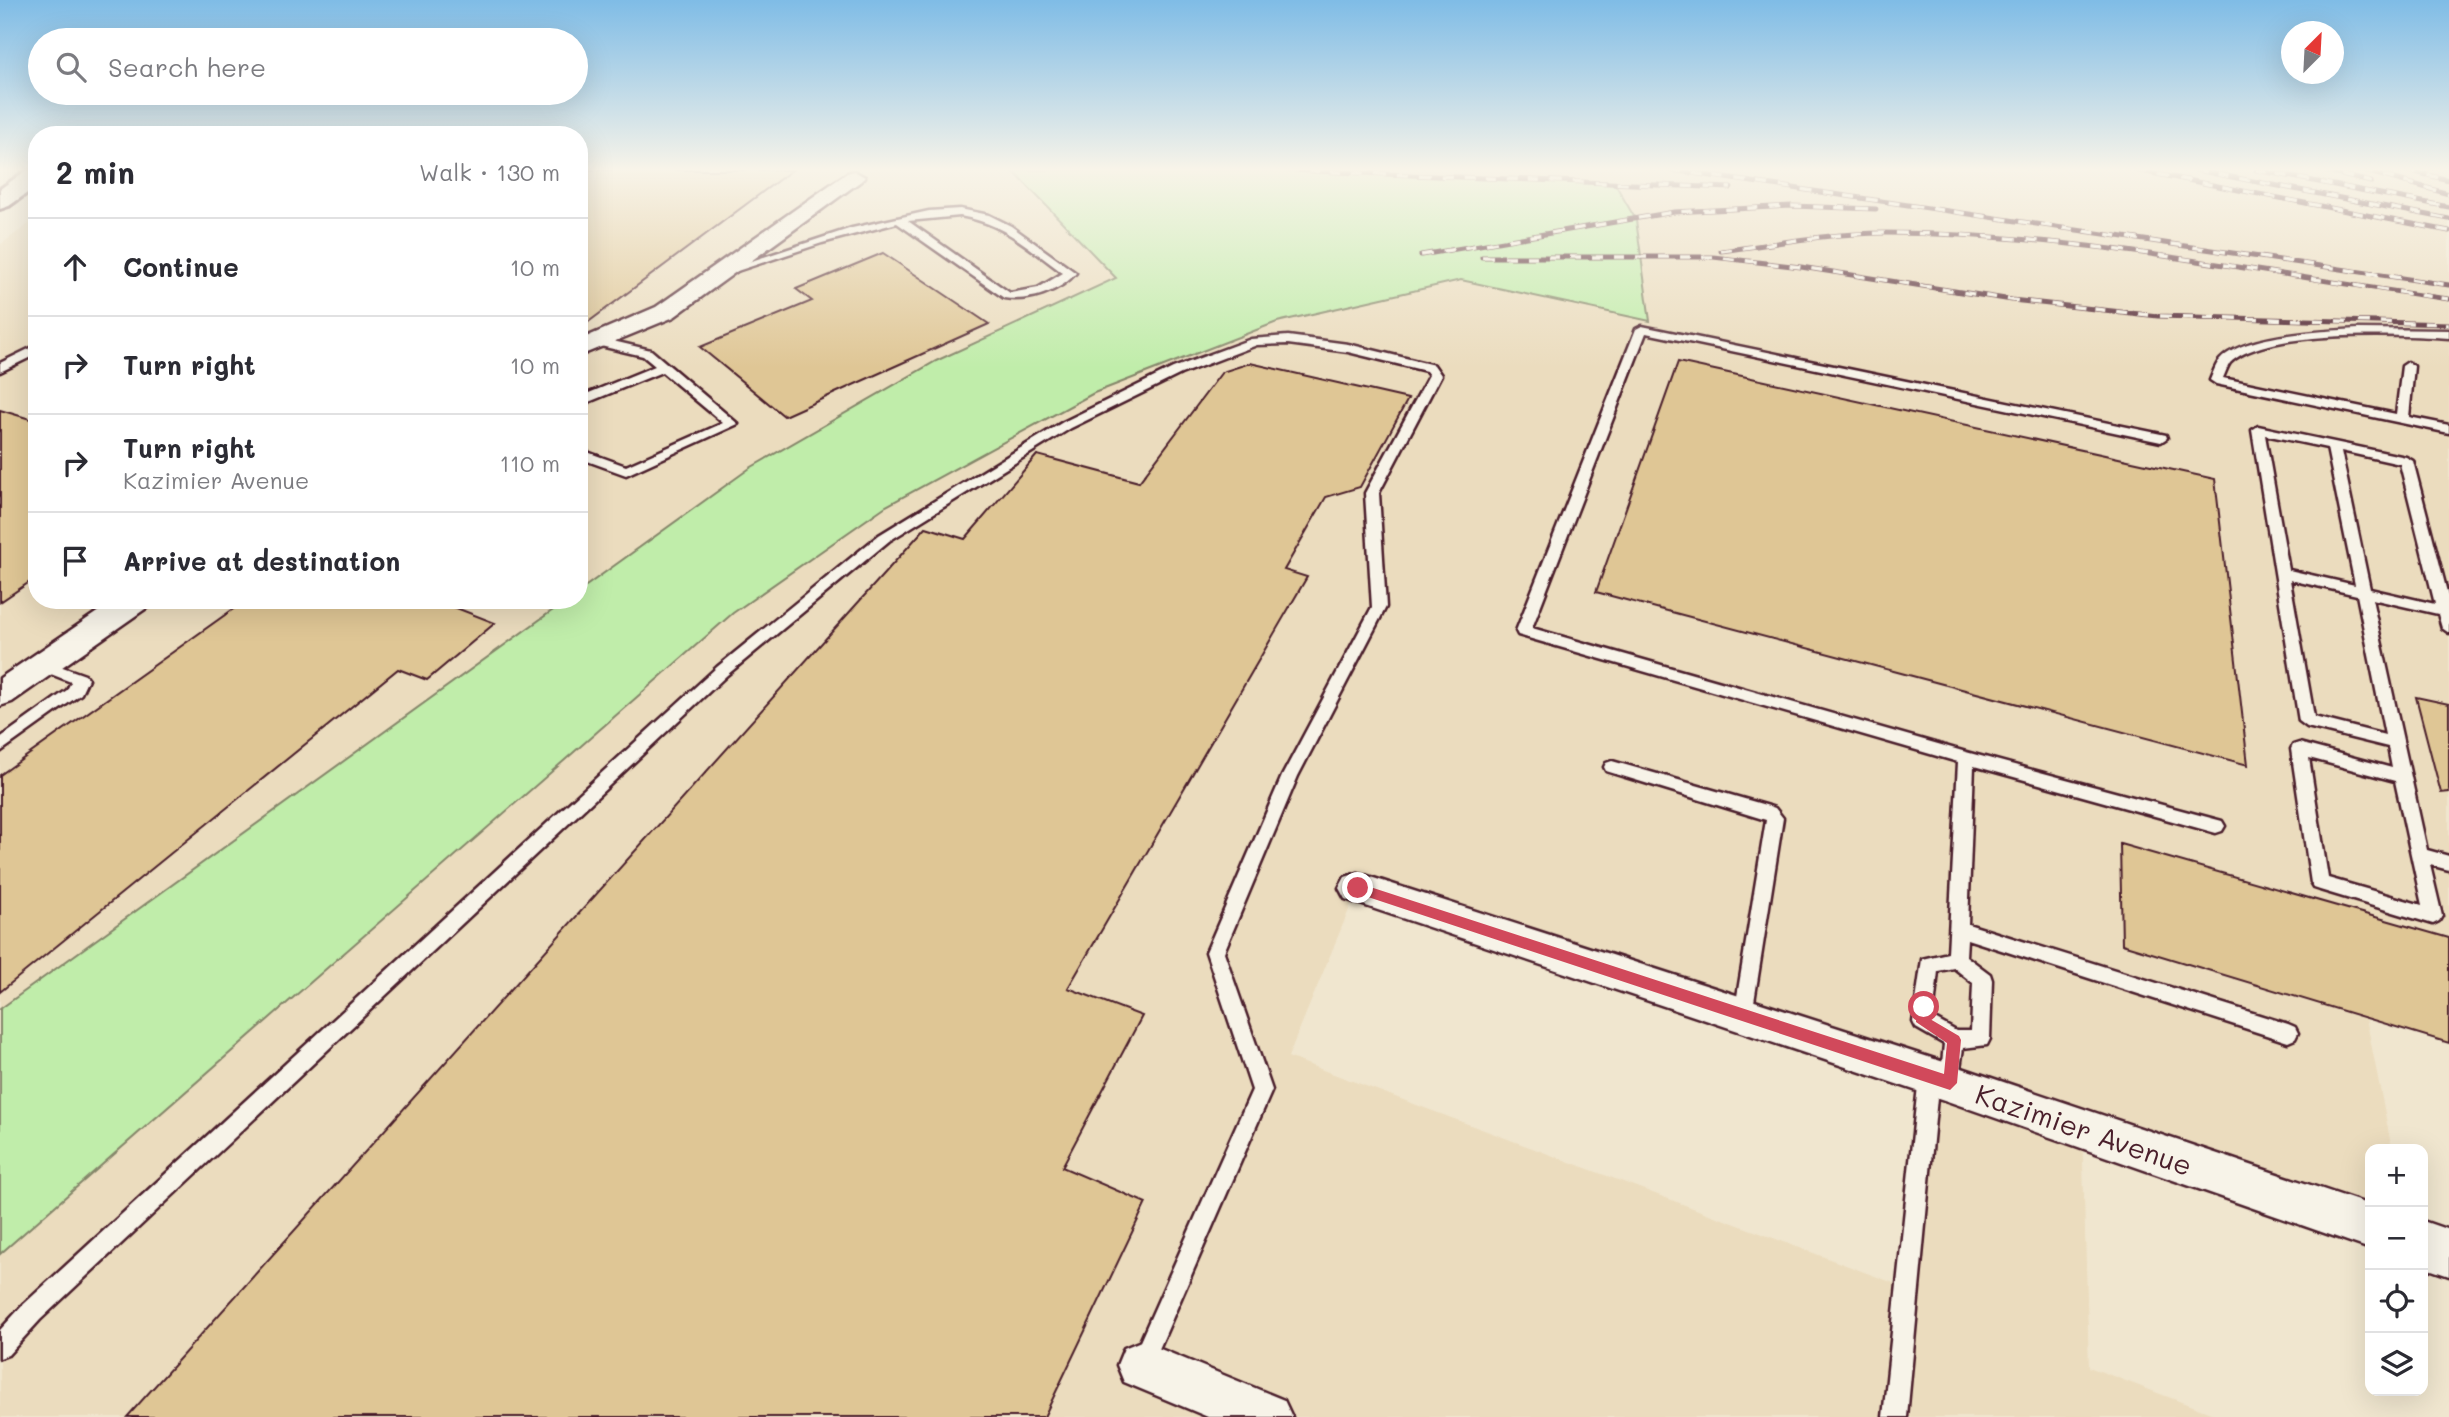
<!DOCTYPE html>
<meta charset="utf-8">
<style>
:root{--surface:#fff;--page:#f7f7f7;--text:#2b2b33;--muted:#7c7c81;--line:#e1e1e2}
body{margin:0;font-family:Mali,sans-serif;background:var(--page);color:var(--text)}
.controls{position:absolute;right:21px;bottom:21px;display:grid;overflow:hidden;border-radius:14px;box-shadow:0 7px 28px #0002}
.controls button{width:63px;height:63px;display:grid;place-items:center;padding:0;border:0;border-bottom:2px solid var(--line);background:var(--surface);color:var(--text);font:35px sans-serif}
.compass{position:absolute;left:2281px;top:21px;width:63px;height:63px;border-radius:50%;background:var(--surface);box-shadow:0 7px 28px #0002;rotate:24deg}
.stop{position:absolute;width:21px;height:21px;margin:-16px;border:5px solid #d1495b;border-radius:50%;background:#fff}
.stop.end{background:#d1495b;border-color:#fff;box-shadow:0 2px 7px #0008}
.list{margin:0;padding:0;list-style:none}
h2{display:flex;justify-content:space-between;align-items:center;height:91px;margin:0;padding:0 28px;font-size:30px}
h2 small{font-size:23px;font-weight:400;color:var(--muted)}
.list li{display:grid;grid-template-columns:46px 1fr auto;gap:21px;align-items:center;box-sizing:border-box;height:98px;padding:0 28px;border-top:2px solid var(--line)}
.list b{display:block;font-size:26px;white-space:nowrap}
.list p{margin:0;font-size:23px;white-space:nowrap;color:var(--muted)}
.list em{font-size:23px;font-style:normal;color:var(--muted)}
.icon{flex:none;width:38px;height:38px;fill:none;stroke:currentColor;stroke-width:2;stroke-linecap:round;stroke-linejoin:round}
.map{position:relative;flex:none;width:2449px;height:1417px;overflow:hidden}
.search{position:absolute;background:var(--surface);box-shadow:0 7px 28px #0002;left:28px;top:28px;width:560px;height:77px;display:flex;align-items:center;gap:18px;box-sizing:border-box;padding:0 24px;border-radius:38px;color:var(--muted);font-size:26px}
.panel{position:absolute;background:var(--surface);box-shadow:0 7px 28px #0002;left:28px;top:126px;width:560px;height:483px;border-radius:28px}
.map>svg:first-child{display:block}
.built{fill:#ebdcbe;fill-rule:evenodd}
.green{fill:#c0edaa;stroke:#85866a;stroke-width:2}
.building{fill:#dfc695;stroke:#4a1f2b;stroke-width:2}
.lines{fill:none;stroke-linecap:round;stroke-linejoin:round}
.service-casing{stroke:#4a1f2b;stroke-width:5}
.minor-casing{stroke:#4a1f2b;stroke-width:5}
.motorway-casing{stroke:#4a1f2b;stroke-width:6}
.service{fill:#f7f3e8;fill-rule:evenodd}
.minor{fill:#f7f3e8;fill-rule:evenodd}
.motorway{fill:#f7f3e8;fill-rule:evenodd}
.rail-casing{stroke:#4a1f2b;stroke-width:5}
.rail{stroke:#f7f3e8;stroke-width:3.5;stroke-dasharray:11;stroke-linecap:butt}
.route{fill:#d1495b}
.labels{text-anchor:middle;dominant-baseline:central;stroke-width:7;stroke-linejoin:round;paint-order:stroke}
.near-street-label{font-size:28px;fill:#4a1f2b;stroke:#f7f3e8}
</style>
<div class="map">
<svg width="2449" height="1417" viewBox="0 0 2449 1417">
<rect width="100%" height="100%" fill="#f0e6cf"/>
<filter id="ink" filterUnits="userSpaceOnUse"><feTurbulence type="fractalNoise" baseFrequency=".0143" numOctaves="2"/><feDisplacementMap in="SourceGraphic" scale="14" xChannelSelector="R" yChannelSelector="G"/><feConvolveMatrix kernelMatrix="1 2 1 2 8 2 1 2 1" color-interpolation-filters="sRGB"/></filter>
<g filter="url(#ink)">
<!-- built -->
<path class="built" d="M579,170H1012L1116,277L936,361L579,591Z
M1287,170H2449V1043L2366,1018L2392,1149H2370V1227L2082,1129L2089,1367L2221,1417H0V1141L865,463L1613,182ZM1358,888L1928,1076L1907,1288L1288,1057Z
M37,218V600H567L0,1009V245Z"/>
<!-- green -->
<path class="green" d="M1012,170H1287L1614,182L1636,220L1650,321L1461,280L1277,322L1094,393L886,506L733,613L0,1254V1009L567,600H579V591L750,468L936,361L1116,278Z"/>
<!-- building -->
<path class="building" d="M579,170H792L579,329Z
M883,253L989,324L784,416L700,347L812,301L796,289Z
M1678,362L2215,479L2248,765L1596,592Z
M1250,363L1408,399L1360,487L1326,497L1284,570L1307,577L1068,988L1142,1016L1062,1167L1146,1203L1044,1417H127L926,527L965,539L1037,455L1139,482L1222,372Z
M0,410L37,421V577L0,602Z
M246,600H436L495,623L427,680L398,669L0,992V775Z
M2416,697L2449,704V792L2441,793Z
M2120,844L2449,938V1043L2122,944Z"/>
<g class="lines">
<defs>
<path id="service" d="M960,209L989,215L1011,226L1076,273C1060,292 1028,302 1004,298L897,223L822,243L728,274L718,272L852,228L929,211ZM960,216C1003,223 1029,248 1063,273L1038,288L1010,293L908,221Z
M1642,326L2166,435L2167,438L2161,442L1646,333L1532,628L1966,752L2222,821L2225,826L2222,831L2216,833L1974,766L1968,924L2288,1024L2295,1027L2298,1033L2295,1039L2288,1042L1967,939L1966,956L1990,974L1992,980L1990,1039L1987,1045L1963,1048L1957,1089L1950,1092L1943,1089L1940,1083L1944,1044L1916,1028L1913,1022L1922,959L1948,953L1958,762L1518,635L1516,631L1636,329ZM1954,968L1973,983L1971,1031H1956L1933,1018L1938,971Z
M2358,329L2449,330V338C2401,335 2265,329 2230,363C2227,367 2225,374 2223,378L2396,414L2402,366L2408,362L2414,366L2409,417L2449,425V433L2216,384L2210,380C2213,374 2215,365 2220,360C2243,334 2325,331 2358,329Z
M1288,336L1348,344L1434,365L1441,375L1379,493L1386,607L1298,776L1224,952L1272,1090L1149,1372L1141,1375L1133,1372L1130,1364L1252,1090L1206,952L1282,776L1372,607L1365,493L1429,375L1426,371L1348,352L1288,344L1257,345L1181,374L1071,428L889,541L727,675L40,1320L8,1355L0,1358V1330L24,1304L717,667L879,535L1063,422L1173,368L1251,339Z
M596,337L651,350L738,424L626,475L579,458V449L626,466L723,423L662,372L579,406V397L655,366L643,356L592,344L590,341Z
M37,345V354L0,372V363Z
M2258,426L2406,457L2413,461L2449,600V633L2442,628L2438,614L2372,599L2427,850L2449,856V870L2430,865L2442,916L2439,921L2433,924L2320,890L2314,888L2311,883L2291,749L2293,745L2299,743L2392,768L2388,747L2307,727L2299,721L2252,430ZM2265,435L2327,448L2355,585L2289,570ZM2341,451L2400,464L2435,604L2370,589ZM2290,580L2357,595L2385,735L2314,717ZM2309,758L2395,781L2422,905L2328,878Z
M43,660L85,675L88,679L81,694L0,752V738L67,690L71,682L38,669L35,665L38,661Z
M1612,761L1769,806L1775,808L1783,818L1751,1021L1744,1023L1737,1021L1734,1015L1766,820L1606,771L1604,767L1606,763Z
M1929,1067L1936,1070L1939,1076L1907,1417H1883L1919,1076L1922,1070Z"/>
<path id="minor" d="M854,171L865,177L861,181L674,317L579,356V340L656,307L847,173Z
M115,600H152L148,607L12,702L0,706V678Z
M1358,873L1950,1064L2370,1205V1249L1950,1102L1345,899L1339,888L1345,877Z
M2423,1221L2449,1230V1276L2423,1267Z
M1141,1341L1284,1400L1292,1417H1208L1124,1382L1117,1365L1124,1348Z"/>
<path id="motorway" d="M27,170H37V186L9,206L0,209V189Z"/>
</defs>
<!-- service casing -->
<use href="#service" class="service-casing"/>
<!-- minor casing -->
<use href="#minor" class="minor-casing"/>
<!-- motorway casing -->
<use href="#motorway" class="motorway-casing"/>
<!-- service -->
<use href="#service" class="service"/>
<!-- minor -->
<use href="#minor" class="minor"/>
<!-- motorway -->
<use href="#motorway" class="motorway"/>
<defs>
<path id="rail" d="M1287,170L1731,188
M1671,170L2449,285
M2136,170L2449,231
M2196,170L2449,219
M2256,170L2449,207
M2320,170L2371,182
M2362,170L2449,194
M2406,170L2449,180
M1721,251C1775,244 1830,233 1885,233C2075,233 2262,274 2449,299
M1421,255L1674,212L1792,206L1876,209
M1482,257H1713L1801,267L2012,300L2158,316L2449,324"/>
</defs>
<!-- rail casing -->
<use href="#rail" class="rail-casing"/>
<!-- rail -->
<use href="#rail" class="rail"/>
</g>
</g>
<!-- sky -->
<linearGradient id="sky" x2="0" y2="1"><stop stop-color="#7fbce6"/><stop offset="0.46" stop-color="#f8f4e9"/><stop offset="1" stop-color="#f8f4e9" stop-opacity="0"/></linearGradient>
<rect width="2449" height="368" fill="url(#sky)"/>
<!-- route -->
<path class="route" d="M1358,883L1944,1074L1947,1043L1916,1022L1917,1007L1924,1001L1931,1007L1930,1019L1959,1036L1961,1040L1957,1083L1950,1090L1353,892L1351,888Z"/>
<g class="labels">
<!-- near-street labels -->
<g class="near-street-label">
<text transform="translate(2084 1129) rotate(19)">Kazimier Avenue</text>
</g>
</g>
</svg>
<div class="controls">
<button>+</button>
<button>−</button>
<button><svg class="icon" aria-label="locate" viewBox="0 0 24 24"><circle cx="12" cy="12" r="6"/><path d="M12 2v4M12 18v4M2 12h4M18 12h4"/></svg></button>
<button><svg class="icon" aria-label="layers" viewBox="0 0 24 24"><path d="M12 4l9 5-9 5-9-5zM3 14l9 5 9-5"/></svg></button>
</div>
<svg class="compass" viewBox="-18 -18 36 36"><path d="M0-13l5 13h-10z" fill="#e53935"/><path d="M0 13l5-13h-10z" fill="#7c7c81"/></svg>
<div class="stop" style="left:1924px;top:1007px"></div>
<div class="stop end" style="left:1358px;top:888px"></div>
<div class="search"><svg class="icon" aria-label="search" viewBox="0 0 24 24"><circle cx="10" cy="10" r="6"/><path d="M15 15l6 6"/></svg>Search here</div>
<section class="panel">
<h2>2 min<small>Walk · 130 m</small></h2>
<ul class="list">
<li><svg class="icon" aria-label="ahead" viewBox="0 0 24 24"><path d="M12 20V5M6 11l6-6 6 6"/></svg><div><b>Continue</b></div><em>10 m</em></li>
<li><svg class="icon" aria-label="right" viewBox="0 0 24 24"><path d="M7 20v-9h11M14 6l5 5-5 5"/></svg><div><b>Turn right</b></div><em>10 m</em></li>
<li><svg class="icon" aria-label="right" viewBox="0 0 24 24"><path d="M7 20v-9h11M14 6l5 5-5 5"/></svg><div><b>Turn right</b><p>Kazimier Avenue</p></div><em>110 m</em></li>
<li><svg class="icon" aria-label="arrive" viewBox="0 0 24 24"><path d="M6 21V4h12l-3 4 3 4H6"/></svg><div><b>Arrive at destination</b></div></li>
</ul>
</section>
</div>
